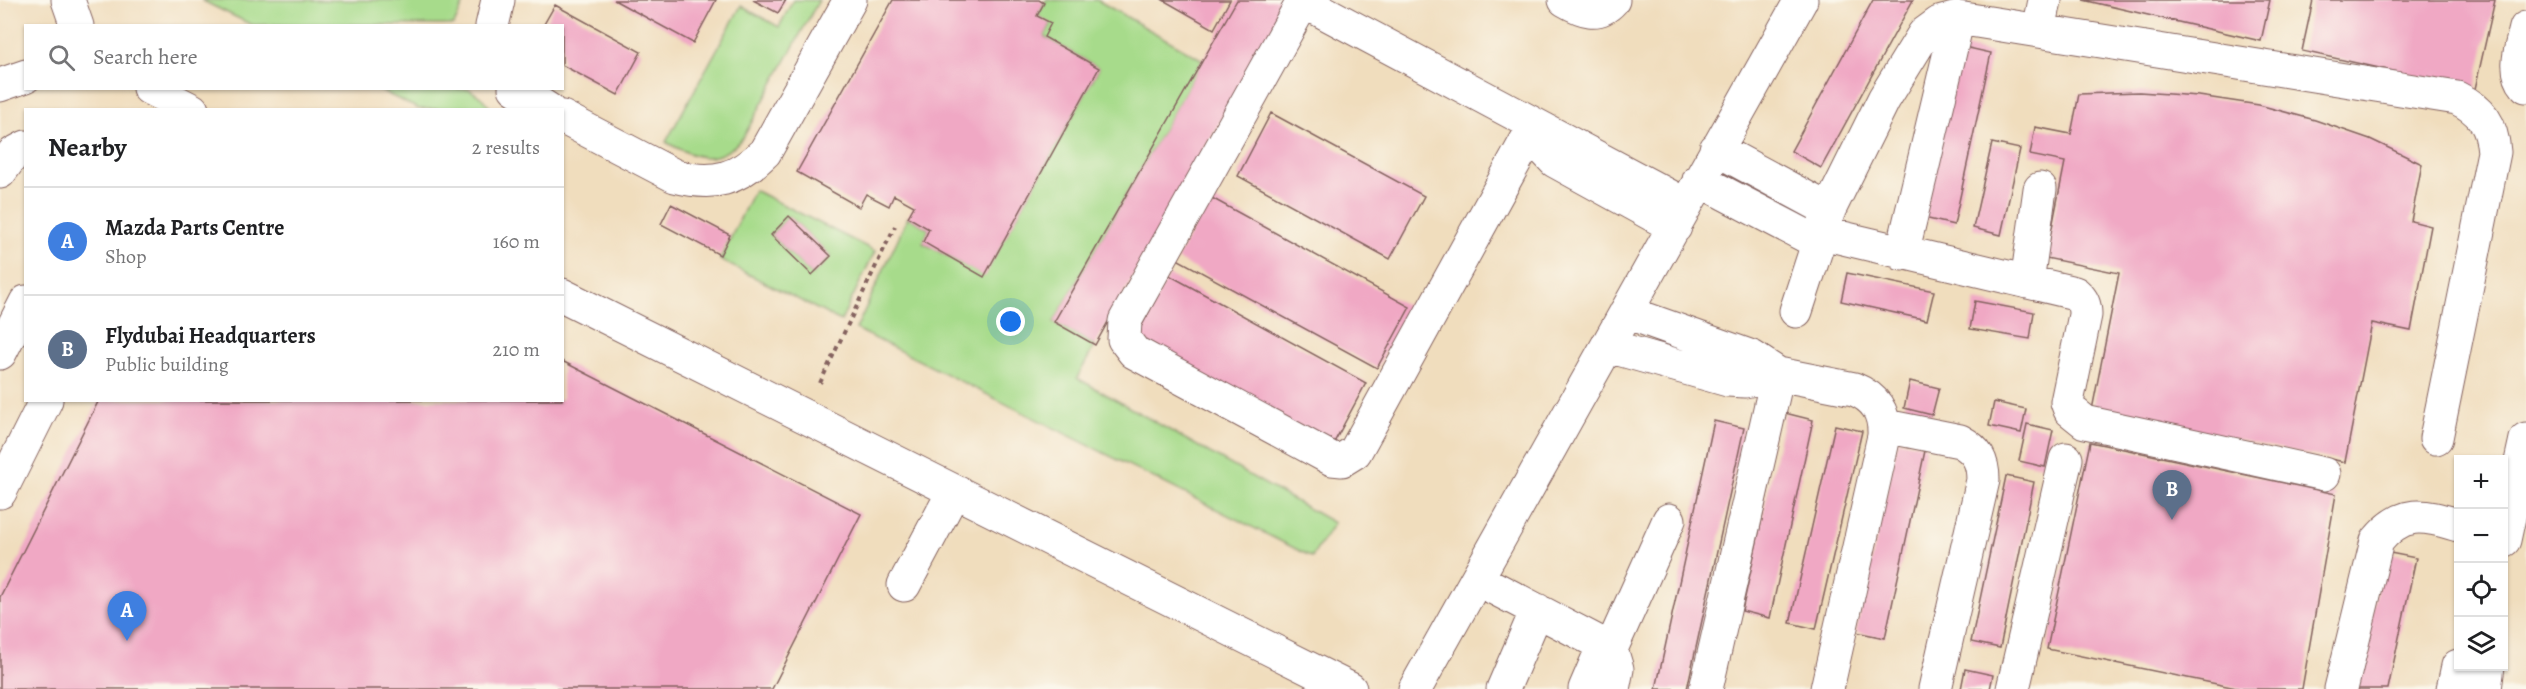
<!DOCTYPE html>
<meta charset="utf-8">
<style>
:root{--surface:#fff;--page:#f2f2f2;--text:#202124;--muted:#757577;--line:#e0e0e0;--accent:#c8321e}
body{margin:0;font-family:Alegreya,serif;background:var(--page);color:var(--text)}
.controls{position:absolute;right:18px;bottom:18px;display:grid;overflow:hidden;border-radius:0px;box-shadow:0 2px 4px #0004}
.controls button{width:54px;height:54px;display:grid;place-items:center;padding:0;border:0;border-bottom:2px solid var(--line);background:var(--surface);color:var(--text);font:30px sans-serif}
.you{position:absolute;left:1011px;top:322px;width:21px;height:21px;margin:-15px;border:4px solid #fff;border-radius:50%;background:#1a73e8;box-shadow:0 0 0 9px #1a73e833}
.badge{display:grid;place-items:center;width:39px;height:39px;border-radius:50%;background:var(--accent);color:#fff;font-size:20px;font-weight:700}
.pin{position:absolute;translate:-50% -50px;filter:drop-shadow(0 2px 3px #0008)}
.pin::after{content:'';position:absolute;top:32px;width:21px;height:18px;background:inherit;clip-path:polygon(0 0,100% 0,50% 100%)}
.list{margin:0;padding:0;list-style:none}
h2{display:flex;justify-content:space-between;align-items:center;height:78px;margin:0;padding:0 24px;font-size:26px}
h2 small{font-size:20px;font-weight:400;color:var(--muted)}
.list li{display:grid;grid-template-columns:39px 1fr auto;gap:18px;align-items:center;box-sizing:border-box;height:108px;padding:0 24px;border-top:2px solid var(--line)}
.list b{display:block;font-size:22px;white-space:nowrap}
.list p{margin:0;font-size:20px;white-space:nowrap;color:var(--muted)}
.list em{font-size:20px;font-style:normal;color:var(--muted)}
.icon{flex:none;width:33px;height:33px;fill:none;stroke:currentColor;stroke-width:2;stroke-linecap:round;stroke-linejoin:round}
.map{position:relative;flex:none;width:2526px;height:689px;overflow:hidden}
.search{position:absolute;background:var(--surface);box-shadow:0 2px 4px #0004;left:24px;top:24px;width:540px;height:66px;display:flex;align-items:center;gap:15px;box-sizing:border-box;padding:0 21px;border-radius:0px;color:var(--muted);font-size:22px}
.panel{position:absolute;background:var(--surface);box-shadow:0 2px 4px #0004;left:24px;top:108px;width:540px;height:294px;border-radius:0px}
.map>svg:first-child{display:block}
.green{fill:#a7db8b;stroke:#787d5b;stroke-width:1.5;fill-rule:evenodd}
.building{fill:#f0a8c4}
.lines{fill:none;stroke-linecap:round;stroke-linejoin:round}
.minor-casing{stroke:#84625e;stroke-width:35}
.path{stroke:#84625e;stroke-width:4;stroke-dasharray:4.5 4.5;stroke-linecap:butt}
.minor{stroke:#fff;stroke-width:33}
</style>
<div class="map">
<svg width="2526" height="689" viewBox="0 0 2526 689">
<rect width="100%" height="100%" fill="#fbf7ec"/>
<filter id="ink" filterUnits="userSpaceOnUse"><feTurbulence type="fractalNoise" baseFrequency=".0167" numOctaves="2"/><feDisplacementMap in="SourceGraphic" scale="12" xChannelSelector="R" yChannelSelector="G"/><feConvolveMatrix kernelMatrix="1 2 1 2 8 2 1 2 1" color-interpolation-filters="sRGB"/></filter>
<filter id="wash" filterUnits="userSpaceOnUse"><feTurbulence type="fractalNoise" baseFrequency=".008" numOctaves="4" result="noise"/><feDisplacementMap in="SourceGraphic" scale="24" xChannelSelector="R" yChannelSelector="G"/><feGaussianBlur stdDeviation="1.35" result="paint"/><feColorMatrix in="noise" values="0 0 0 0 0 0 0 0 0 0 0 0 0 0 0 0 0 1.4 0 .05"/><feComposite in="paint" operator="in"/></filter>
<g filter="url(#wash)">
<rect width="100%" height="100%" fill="#f0ddbd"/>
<!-- green -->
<path class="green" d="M201,0H465L454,25H252Z
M793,0H819L744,136C719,166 697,160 666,142L741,6L779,27Z
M1046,0H1097L1203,60L1054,322L1095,345L1077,378L1334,523L1312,557L856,329L908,217L929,229L923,243L984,276L1099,68L1044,37L1051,24L1037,16Z
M377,89H469L482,98L491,109H419Z
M754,190L875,251L841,321L720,260ZM789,216L831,256L812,275L771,235Z"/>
<g id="blocks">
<!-- building -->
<path class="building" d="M614,0H716L693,43Z
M753,0H786L778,13Z
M893,0H1039L1044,3L1037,16L1051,23L1044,37L1099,68L984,277L923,242L929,229L908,217L914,206L894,195L889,206L866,194L859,207L797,172Z
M1163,0H1230L1214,29Z
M1237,0H1288L1095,345L1054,322Z
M1873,0H1913L1821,168L1791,151Z
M2083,0H2270L2261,41Z
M2313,0H2495L2475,89L2302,51Z
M555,5L641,52L618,95L562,65V26H543Z
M1960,46L1991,53L1954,225L1924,218Z
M2139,92L2199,96L2259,105L2315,120L2370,139L2422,164L2411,221L2431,226L2411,331L2372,323L2345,462L2092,410L2119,273L2046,258L2065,162L2030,155L2035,127L2071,134L2079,94Z
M1271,113L1424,196L1390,259L1238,176Z
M1992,143L2020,149L2001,235L1973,228Z
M1210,197L1410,307L1377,368L1177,259Z
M671,204L730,235L720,255L661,224Z
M789,216L831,256L812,275L771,235Z
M1847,273L1934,291L1927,320L1841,301Z
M1169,275L1366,383L1330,450L1133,342Z
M1975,301L2034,312L2030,339L1970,329Z
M562,361L861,514L772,689H0V597L99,400H562Z
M1910,381L1939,388L1932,415L1904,408Z
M1994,402L2026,409L2021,433L1989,426Z
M1785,413L1813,420L1770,618L1742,611Z
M1714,421L1744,428L1687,689H1656Z
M2027,424L2053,430L2045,467L2019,461Z
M1835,425L1862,431L1816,629L1790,623Z
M1898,440L1926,446L1885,638L1856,632Z
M2090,442L2336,494L2302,689H2241L2047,649Z
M2006,476L2034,482L2000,648L1971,642Z
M2385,552L2416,558L2388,689H2356Z
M1965,669L1993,675L1990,689H1961Z"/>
</g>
</g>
<g filter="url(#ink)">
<use href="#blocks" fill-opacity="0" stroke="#84625e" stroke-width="1.5"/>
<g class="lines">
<defs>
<path id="minor" d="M68,0L77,26
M1304,0L1125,321L1124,339L1134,352L1332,459L1342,460L1355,452L1535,125
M1565,0C1582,10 1598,17 1613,0
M1303,1L1686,205
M492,26L498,0
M2526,28C2522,46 2512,70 2526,86
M2039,31L2045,0
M0,85L26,76
M149,88L192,110
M515,88L549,110
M562,117L675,176C714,186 737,180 765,152L850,0
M1535,125L1541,146L1555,161L1675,227
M1716,149L1829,210
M0,172L13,154L26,147
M1699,180L1819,243
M1822,233L2075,293C2083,300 2085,305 2085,315L2067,402L2070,410L2085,422L2324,474
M1902,254L1958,18
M2027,282L2040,189
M562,295L1350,689
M1796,311L1829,210L1884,99L1924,34L1939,23L1958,18L2457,98C2482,110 2492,125 2494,152L2436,438
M1626,312L1752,357L1778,374L1854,389C1876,398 1885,413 1884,436L1827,689
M1608,346L1728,380L1745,381L1778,374
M0,353L26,302
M1885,426L1960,441C1977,450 1983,461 1983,480L1935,689
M0,492L46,400
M2504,540L2526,439
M1477,579L1611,649L1669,520
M904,585L954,491
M1415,689L1801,0
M1503,689L1537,610
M1585,689L1597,661L1611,649L1617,669L1613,689
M1706,689L1778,374
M2013,689L2066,459
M2341,689L2377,541C2403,509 2423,515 2458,525
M2453,689L2458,666
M2485,689L2488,666"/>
</defs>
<!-- minor casing -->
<use href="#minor" class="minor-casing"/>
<!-- path -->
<path class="path" d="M820,383L895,226"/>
<!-- minor -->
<use href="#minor" class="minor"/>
</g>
</g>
</svg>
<div class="controls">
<button>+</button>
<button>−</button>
<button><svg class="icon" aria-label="locate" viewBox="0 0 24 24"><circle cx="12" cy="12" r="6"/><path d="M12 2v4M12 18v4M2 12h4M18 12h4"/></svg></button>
<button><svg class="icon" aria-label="layers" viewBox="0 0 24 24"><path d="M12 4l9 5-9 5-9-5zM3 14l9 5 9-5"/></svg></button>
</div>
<div class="you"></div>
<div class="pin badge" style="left:127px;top:641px;background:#3f7fe0">A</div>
<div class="pin badge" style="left:2172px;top:520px;background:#5c6f8a">B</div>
<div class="search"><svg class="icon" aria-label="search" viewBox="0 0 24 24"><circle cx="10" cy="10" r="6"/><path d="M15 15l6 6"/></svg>Search here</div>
<section class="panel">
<h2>Nearby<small>2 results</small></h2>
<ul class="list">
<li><span class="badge" style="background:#3f7fe0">A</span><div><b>Mazda Parts Centre</b><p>Shop</p></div><em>160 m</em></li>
<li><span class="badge" style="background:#5c6f8a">B</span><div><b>Flydubai Headquarters</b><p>Public building</p></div><em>210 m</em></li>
</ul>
</section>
</div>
